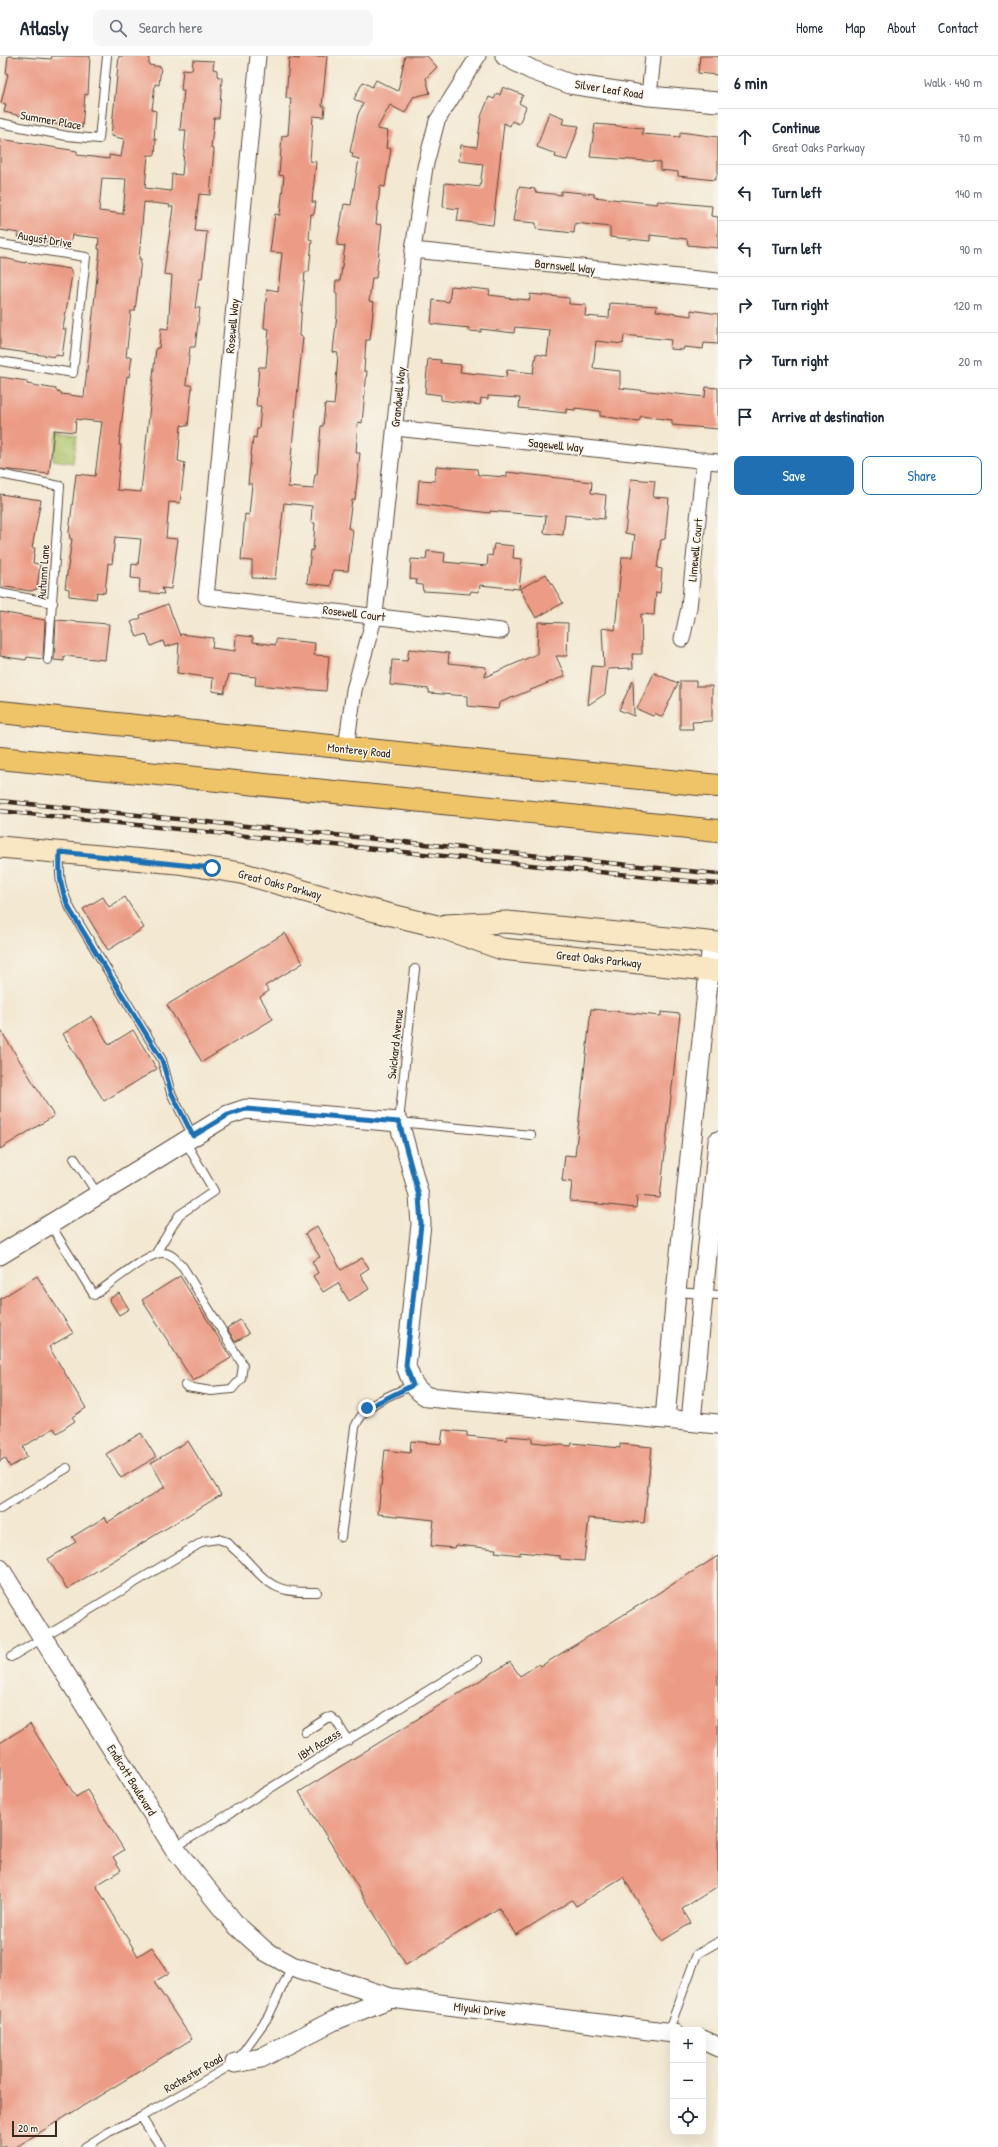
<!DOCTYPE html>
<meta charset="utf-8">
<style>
:root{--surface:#fff;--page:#f6f6f7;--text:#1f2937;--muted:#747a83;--line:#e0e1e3;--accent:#1f6fb2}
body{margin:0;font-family:"Patrick Hand",sans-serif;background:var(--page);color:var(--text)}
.controls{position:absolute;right:12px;bottom:12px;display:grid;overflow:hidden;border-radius:8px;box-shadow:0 4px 16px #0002}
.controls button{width:36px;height:36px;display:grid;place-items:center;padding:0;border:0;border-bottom:1px solid var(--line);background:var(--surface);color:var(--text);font:20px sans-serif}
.scale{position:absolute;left:12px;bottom:10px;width:45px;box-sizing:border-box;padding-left:4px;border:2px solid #3b2a1e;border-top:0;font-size:11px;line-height:14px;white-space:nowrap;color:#3b2a1e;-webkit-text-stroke:3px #f7f3e8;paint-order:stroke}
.stop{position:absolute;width:12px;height:12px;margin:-9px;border:3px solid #1f6fb2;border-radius:50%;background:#fff}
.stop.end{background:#1f6fb2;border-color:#fff;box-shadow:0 1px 4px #0008}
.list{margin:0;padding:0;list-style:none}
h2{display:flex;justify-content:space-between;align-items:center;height:52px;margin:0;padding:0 16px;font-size:17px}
h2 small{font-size:13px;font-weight:400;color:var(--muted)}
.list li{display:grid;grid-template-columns:26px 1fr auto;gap:12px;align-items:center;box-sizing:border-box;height:56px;padding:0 16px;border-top:1px solid var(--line)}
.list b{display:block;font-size:15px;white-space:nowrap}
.list p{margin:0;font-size:13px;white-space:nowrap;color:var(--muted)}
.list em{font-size:13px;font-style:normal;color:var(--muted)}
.actions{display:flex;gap:8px;padding:12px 16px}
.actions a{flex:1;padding:9px 0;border:1px solid var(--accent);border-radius:8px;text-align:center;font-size:14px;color:var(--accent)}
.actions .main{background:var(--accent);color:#fff}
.icon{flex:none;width:22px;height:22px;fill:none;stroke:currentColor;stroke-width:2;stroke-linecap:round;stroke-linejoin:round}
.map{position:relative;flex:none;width:718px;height:2091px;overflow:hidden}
header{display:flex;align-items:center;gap:24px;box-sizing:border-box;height:56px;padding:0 20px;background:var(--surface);border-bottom:1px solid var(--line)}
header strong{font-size:19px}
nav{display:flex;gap:22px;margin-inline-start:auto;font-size:14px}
.search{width:280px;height:36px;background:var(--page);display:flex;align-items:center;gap:10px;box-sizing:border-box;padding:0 14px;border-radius:8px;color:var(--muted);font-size:15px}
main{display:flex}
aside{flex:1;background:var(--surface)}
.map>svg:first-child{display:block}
.park{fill:url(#park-tufts);stroke:#747643}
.building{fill:#ec9c86;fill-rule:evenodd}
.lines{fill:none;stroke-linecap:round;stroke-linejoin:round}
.service-casing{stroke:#574639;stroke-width:10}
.minor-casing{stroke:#574639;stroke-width:17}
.tertiary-casing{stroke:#574639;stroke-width:21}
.secondary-casing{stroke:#574639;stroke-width:23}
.primary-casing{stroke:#574639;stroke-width:24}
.service{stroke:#fff;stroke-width:8}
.minor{stroke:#fff;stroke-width:15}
.tertiary{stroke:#fff;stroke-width:19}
.secondary{stroke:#f9e7c3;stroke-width:21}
.primary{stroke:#efc469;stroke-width:22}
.rail-casing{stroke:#3b2a1e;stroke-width:4.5}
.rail{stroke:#f7f3e8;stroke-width:3;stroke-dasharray:9;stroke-linecap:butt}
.route{stroke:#1f6fb2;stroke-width:5}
.labels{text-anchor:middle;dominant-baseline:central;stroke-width:3;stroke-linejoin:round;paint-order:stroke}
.street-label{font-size:12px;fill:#3b2a1e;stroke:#f7f3e8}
</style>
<header>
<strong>Atlasly</strong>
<div class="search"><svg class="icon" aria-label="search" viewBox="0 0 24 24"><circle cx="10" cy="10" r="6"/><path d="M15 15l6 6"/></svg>Search here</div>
<nav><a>Home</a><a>Map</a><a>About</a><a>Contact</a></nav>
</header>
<main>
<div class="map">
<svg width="718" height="2091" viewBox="0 0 718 2091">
<defs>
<pattern id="park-tufts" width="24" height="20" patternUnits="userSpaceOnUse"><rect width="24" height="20" fill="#acc368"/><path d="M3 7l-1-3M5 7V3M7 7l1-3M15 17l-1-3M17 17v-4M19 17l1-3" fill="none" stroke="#8d9f55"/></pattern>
</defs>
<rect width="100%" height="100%" fill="#f7f3e8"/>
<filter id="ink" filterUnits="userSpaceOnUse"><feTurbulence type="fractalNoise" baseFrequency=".025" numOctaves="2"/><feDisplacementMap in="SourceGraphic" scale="8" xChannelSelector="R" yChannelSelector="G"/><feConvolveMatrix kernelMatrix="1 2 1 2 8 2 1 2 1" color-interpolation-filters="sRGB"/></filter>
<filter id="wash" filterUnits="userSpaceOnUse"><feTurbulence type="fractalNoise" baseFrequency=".012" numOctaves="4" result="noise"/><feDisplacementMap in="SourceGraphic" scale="16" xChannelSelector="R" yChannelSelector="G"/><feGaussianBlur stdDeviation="0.9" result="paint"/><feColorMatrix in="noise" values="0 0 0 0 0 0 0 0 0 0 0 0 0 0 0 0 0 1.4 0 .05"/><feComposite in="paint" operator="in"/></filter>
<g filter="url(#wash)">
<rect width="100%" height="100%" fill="#f3e8d1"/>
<!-- park -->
<path class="park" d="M57,377L77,380L73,407L53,404Z"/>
<g id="blocks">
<!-- building -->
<path class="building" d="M8,0L51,3L52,0H90L88,39L85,38L82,72L34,65V63L4,56L6,48L1,47L8,18H6Z
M119,0H149V9L161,11L159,29L155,28L152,54L156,55L154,83H156L155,99H148L145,132L171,135L172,118L182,119L186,74H180L184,34H181L183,13L192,14L193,4L214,5L213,13L217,14V20L222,22L219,62H214L211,92L214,93L210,139L199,138L195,175L207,176L202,223H199L195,252H200L195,291H190L186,328L192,330L188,370L181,369L178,405L185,407L180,447L169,446L166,482L178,483L171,533L162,532L164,538L139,536L140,523L131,522L132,508L138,509L141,483L115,481L112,508L108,507L105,537L97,536L96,543L69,540V533L65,532L72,483H70L69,476L76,418L95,420L102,366L76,363L75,376L54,374L49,418L0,413V321L27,325V328L56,333V335L61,336V338L84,341L100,193H98L99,182L72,179L70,189L18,181L19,177L0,174V83L77,95V99L109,103V99L121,101L124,83L111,80ZM102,122L126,123L123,158L99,155ZM144,146L170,149L169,151H173L164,218L172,219L168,273L161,272L159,292H156L141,436L117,434L121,389H119L127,320L129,321L132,301H126L131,255H135L139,222L141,203H139Z
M299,0H327L322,50H325L324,61L313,60L310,105L316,106L312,146H316L314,158H311L309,183L312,184L309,216H305L301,260L300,280L303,281L288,431L313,433L315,419H317L321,370H323L325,348L334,349L335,340L338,297L333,296L337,258V238L335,237L336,225H340L345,190L337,189L344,148L351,149L359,103L352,101L353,97L350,96L358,58L363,48L354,43L363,26L372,31L376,24L398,35L405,0H427L437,11L426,22L430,37L413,41L405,57L390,49L377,73L388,75L386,92L391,93L385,131L380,130L376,168L382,169L376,222H372L369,245L374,246L370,284H366L364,315H367L362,367L358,366L356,397H360L355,444H352L348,472L353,474L348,515L333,514L331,530L307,527L311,494H313L315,467H311L312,450L284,447L275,523L252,522V505L241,504L245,458L249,459L252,428H248L253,381L256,382L257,373H259L261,350H256L259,311H266L269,273L264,272L267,233L278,235L282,197L270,196L275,158L280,159L284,120L279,119L282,80L288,79L291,42H286L289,2L299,3Z
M700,0H718V19L698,17Z
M503,31L523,39L519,47L526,51L519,68L512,65L510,70L504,67L493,169L457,165L459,153L443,151L445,127L480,131L483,108L459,105L461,89L477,91L481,61L489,41L494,43L497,37L500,39Z
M549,56L564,62L562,68L579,70L567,104L555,101L556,98L537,91Z
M595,68L643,72L642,78L680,81V76L718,81V115L715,124L678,120V116L660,114V106L590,101Z
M519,131L535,133V136L561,139V135L594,138V141L657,148L658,145L712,150L711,160L718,161V192L688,189L687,183L650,179V185L610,181V171L575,167L574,177L536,173V167L513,165Z
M0,201L25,207V206L70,213L72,219L63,273H66L62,300L55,299V301L0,293Z
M451,230L490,234L489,239L506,241V242L530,244V238L569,242V248L586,249L585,260L609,262L610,247L657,250L656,255L691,260V254L718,258V288L704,287L703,293L684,291L683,294L670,293L671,284L624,279L623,288L596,285L593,312L620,315V332L705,341L706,331L718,332V373L672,369V364L641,360L639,365L621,363L600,360V355L575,352V354L566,353V357L519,352L520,342L488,340V343L481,342L480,349L441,344V339L425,337L428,303L441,304L440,307L461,309L460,316L506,321L507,314L533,317L536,298L547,300L550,274L515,271L514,277L481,273V276L469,275V272L431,268L433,244L449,246Z
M436,410L477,413L478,419L507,421V416L592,426L591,437L606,439L604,463L565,459L563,479L544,477L546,460L490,455V457L417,448L419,424L435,425Z
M631,423L655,425L653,441L669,442L665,483L661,484L657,512L662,513L660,537L656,536L654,559L641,558L642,598H632L633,612L608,613L605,638L588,649L592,610L604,611L602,572L615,574L622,501H632L635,479L625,477Z
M0,438L41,444L32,492H35L33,507L40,508L37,533L30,535L0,530Z
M494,488L514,490L513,502L522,503L519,533L480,529L479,536L471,535L470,538L441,536L423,535L422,529L416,528L417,524L410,523L411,503L426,504L427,495L445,497L444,506L487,510L488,499L492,500Z
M546,518L563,547L536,562L520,533Z
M168,548L180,580V578L213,582L212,592L235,595L236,579L253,581V586L276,589V583L315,587L314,599L329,600L326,635L255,629L256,621L229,618L224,637L212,635L213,622L177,617L179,587L165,591L163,585L151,590L146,578L137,581L131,566L141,562L140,559Z
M0,556L45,564L43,603L27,601L26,604L0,600Z
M56,564L109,568L105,604L64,600V605L54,604Z
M538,566L568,567L567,600H556L565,620L499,647L498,653L467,650V640L429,637V633L390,629L392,604L407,605L409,593L449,597L448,607L486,611L485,621L537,598Z
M654,617L678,627L662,661L655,657L653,660L637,653Z
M633,624L634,660L619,654Z
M680,625H696V630H712V665L692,666L693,673H680Z
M103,841L109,851L125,841L144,872L108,894L83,853Z
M285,877L303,907L265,930L269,935L260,941L273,963L202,1006L167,949Z
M591,953L661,960V956L680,958L660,1142L637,1140L636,1152L570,1145L572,1126L562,1125L565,1099L575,1100Z
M92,960L109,989L133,974L157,1013L104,1045L63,978Z
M0,973L54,1060L0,1093Z
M317,1170L341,1214L362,1202L369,1212L360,1218L369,1233L349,1245L338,1227L323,1236L313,1220L318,1217L312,1205L320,1201L305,1178Z
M37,1220L73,1277L49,1291L86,1352L72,1361L75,1365L57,1377L54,1372L23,1391L27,1401L10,1411L5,1402L0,1405V1243Z
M180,1220L231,1302L193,1325L142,1244Z
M119,1237L129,1253L119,1259L109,1243Z
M240,1264L249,1278L235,1286L227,1272Z
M443,1374L467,1376V1380L507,1384V1380L532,1382V1386L571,1390L572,1387L620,1392V1388L652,1391L644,1467L589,1462L584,1505L560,1503V1500L520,1496V1499L495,1496L496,1493L456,1489L455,1492L431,1490L434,1464L378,1458L385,1394L410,1397L411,1385L441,1388Z
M141,1377L156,1401L121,1422L106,1398Z
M188,1385L221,1439L67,1533L48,1503L76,1486L72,1481L105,1461L108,1466L165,1431L151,1407Z
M718,1500V1830L682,1853L691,1867L662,1885L623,1821L576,1850L572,1844L516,1879L499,1852L406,1909L299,1736L510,1606L520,1620L539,1608L541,1610Z
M30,1668L76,1741L87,1734L124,1794L113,1801L121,1814L97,1829L98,1833L138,1900L152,1891L169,1917L154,1926L192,1983L16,2091H0V1687Z"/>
</g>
</g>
<g filter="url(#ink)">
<use href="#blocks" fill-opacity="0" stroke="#574639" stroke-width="1"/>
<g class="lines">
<defs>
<path id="service" d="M0,67L67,80L99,83L107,0
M0,188L86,201L73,317L0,305
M0,418L60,430L48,604
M0,537L53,547
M60,798C59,822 60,832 71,854L162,1004L171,1037L193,1080
M415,913L399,1066L531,1079
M74,1102L98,1139
M50,1168L94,1239C108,1230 147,1196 163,1197C172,1197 177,1205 183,1211L243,1309L241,1323L232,1333L211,1335L187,1331L185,1329
M156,1197L179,1159L214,1135L185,1085
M676,1236L718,1239
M0,1453L67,1412
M341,1481L355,1371C365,1346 390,1340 413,1329
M11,1601L204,1485L218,1483L227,1486C232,1492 239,1497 245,1503C271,1531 277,1537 317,1536
M305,1676L327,1662L331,1661L337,1666L348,1685
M174,1792L477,1604
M668,1976L697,1898L718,1886
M141,2061L161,2091
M85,2091L109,2076L141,2061L235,2007L268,1961L292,1910"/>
<path id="minor" d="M258,0L206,541L501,575
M649,40L653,0
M413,194L718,225
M395,372L718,406
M682,583L689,552L704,404
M346,692L354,634L375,559L413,194L425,111L437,65L478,0"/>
<path id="tertiary" d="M505,0L532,14L570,28L649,40L718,46
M0,1199L228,1059L246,1053L399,1066L419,1140L421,1168L406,1310C411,1324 414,1334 428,1341L718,1368
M665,1363L676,1236L712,887
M691,1365L718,1085
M0,1513L174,1792L235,1868L265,1895L292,1910L391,1942L673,1977
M703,1984L718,1991
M235,2007L261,2002L333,1965L391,1942"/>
<path id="secondary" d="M0,791L177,807L241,817L367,853L437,870L502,893L718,915
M446,869L507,866L718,887"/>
<path id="primary" d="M0,656L718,730
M0,702L718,775"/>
</defs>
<!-- service casing -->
<use href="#service" class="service-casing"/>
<!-- minor casing -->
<use href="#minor" class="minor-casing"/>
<!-- tertiary casing -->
<use href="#tertiary" class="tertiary-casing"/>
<!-- secondary casing -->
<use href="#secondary" class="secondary-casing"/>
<!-- primary casing -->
<use href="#primary" class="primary-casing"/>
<!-- service -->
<use href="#service" class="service"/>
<!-- minor -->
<use href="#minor" class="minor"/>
<!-- tertiary -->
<use href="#tertiary" class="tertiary"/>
<!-- secondary -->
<use href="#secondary" class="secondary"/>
<!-- primary -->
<use href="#primary" class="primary"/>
<defs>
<path id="rail" d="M0,745L718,818
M0,755L718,828"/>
</defs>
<!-- rail casing -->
<use href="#rail" class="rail-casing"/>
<!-- rail -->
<use href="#rail" class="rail"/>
</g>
</g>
<g class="lines" filter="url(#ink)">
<!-- route -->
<path class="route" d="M212,812L60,796C59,820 60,832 70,854L162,1004L171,1036L193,1080L228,1059L246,1053L399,1066L419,1140L421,1168L406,1310L413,1329L367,1352"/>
</g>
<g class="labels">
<!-- street labels -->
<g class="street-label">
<text transform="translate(609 33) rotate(9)">Silver Leaf Road</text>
<text transform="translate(51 64) rotate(10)">Summer Place</text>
<text transform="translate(45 183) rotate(9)">August Drive</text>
<text transform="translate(565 210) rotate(6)">Barnswell Way</text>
<text transform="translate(232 270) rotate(-85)">Rosewell Way</text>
<text transform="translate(398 341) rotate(-84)">Grandwell Way</text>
<text transform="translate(556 389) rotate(6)">Sagewell Way</text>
<text transform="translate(695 494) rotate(-84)">Limewell Court</text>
<text transform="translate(43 516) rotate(-86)">Autumn Lane</text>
<text transform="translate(354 557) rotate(7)">Rosewell Court</text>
<text transform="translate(359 694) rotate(6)">Monterey Road</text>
<text transform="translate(280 828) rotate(15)">Great Oaks Parkway</text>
<text transform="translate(599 903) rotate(6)">Great Oaks Parkway</text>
<text transform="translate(395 988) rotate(-84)">Swickard Avenue</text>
<text transform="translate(319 1688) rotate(-32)">IBM Access</text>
<text transform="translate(132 1724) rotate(58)">Endicott Boulevard</text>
<text transform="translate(480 1953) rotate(7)">Miyuki Drive</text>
<text transform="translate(193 2017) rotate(-30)">Rochester Road</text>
</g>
</g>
</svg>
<div class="controls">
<button>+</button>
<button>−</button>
<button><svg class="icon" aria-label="locate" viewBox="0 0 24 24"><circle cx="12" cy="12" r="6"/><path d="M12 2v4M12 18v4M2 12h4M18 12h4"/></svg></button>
</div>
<div class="scale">20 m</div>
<div class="stop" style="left:212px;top:812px"></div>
<div class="stop end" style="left:367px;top:1352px"></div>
</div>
<aside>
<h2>6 min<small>Walk · 440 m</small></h2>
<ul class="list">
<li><svg class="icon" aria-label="ahead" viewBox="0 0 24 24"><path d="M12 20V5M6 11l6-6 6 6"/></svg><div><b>Continue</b><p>Great Oaks Parkway</p></div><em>70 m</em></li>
<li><svg class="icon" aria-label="left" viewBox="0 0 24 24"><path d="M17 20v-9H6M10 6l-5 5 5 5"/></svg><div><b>Turn left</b></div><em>140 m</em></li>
<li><svg class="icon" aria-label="left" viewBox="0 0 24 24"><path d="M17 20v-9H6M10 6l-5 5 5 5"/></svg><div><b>Turn left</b></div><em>90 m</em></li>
<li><svg class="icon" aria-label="right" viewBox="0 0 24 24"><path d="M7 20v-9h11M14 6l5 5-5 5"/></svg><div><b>Turn right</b></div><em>120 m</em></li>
<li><svg class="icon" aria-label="right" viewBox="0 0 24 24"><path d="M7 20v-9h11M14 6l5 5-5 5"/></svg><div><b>Turn right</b></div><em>20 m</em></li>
<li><svg class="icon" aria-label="arrive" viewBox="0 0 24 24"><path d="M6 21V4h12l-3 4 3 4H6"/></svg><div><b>Arrive at destination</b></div></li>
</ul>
<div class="actions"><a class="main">Save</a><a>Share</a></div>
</aside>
</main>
